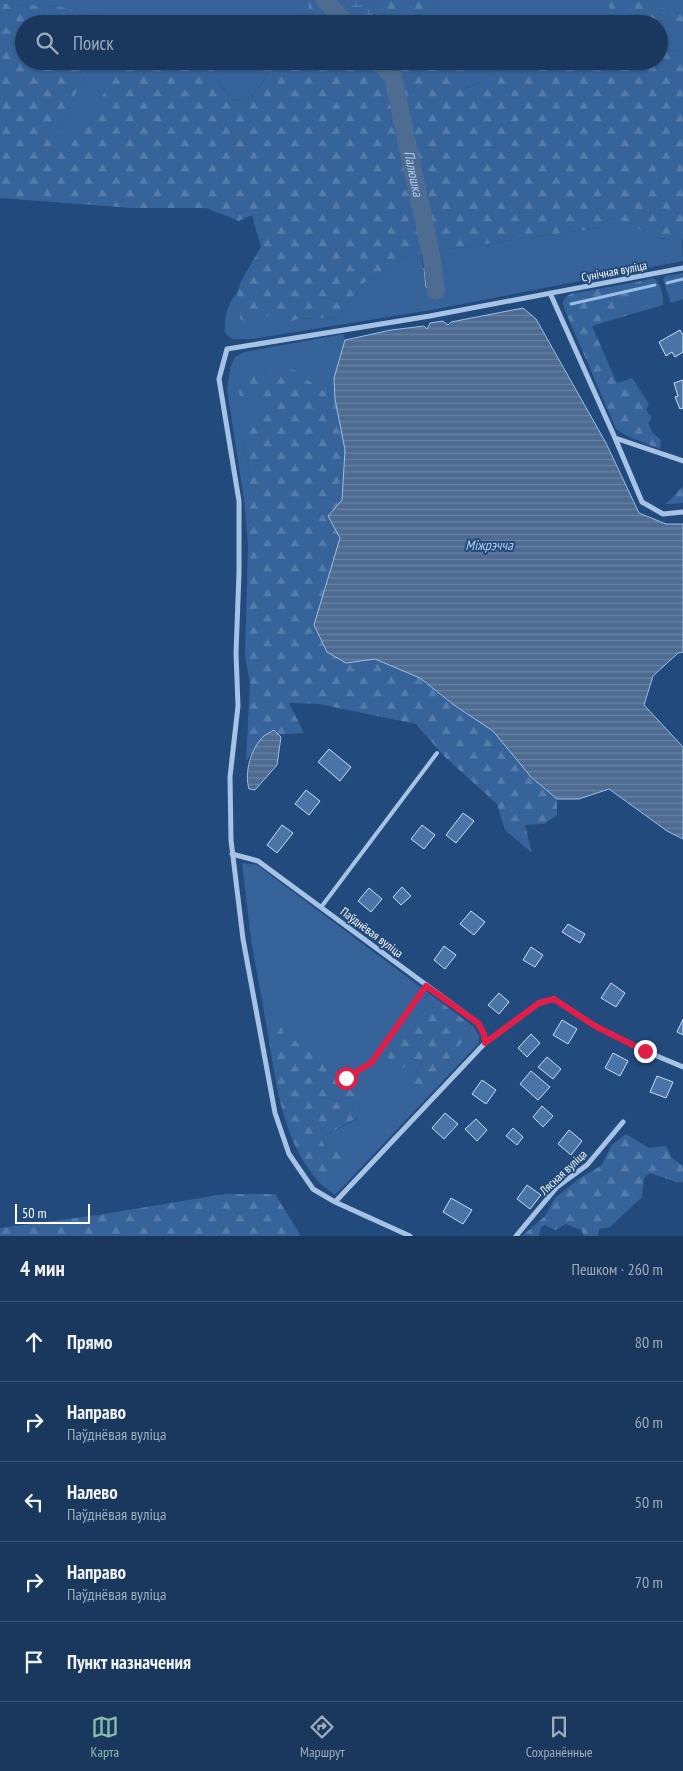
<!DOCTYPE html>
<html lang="ru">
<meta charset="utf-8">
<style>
:root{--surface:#1a385d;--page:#233f63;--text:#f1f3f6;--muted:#9facbc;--line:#385272;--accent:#8abfa5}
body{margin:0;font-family:"PT Sans Narrow",sans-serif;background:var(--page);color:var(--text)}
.scale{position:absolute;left:15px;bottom:12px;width:75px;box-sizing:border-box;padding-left:5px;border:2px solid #fff;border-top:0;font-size:14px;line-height:18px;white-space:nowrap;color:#fff;-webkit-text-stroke:4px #224a7c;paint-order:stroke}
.stop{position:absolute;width:15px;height:15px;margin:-11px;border:4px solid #e11d48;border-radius:50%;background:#fff}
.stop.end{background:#e11d48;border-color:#fff;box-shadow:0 1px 5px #0008}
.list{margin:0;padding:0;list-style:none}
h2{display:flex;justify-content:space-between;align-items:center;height:65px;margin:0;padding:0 20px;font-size:21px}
h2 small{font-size:16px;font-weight:400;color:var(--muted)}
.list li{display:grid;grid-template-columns:32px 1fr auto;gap:15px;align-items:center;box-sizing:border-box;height:80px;padding:0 20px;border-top:1px solid var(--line)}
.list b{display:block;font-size:19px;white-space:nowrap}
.list p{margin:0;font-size:16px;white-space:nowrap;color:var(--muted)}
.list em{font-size:16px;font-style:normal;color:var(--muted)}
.icon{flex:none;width:28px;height:28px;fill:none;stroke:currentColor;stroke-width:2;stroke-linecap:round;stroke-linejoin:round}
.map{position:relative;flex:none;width:683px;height:1236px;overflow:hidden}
.search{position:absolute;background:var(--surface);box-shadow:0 1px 4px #0004;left:15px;right:15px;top:15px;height:55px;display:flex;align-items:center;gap:12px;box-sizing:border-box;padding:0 18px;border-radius:28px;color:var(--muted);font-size:19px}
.sheet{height:465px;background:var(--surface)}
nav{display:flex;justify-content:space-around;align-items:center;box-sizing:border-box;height:70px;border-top:1px solid var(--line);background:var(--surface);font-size:14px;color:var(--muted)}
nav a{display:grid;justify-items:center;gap:2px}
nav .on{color:var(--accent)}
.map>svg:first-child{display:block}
.green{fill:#36649a}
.forest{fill:url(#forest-firs)}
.wetland{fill:url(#wetland-marsh)}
.water{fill:url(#water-rules);stroke:#9abee7}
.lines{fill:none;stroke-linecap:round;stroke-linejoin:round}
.stream{stroke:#9abee7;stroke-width:3}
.river{stroke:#4e6c91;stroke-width:18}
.building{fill:#4b74a6;stroke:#c9ddf5}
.lane{stroke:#a6c3e6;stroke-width:4}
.street{stroke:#a6c3e6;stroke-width:5}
.route{stroke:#e11d48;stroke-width:6}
.labels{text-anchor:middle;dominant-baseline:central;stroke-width:4;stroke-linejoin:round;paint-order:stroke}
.street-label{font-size:12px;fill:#fff;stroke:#224a7c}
.water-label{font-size:14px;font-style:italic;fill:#b1cdee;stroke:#224a7c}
</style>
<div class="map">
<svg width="683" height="1236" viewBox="0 0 683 1236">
<defs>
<pattern id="forest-firs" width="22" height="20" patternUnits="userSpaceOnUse" patternTransform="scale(1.25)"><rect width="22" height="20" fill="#36649a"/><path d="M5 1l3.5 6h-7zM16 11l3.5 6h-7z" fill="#547ba9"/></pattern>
<pattern id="wetland-marsh" width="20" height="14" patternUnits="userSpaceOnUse" patternTransform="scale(1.25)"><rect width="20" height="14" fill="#36649a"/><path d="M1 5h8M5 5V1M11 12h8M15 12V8" fill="none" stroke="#547ba9"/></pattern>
<pattern id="water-rules" width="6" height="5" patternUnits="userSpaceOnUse" patternTransform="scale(1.25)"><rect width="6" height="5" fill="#4e6c91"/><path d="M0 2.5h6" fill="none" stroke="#6982a2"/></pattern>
</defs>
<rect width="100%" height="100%" fill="#224a7c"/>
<!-- green -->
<path class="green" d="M0,0H308L310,13L287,16L290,24H261L258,22L253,24H113L116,17L62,7L0,3Z
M439,0H615L609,3L625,18L683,22V52L659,49V24H396L433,8Z
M644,0H683V11H671Z
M93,61H125L68,149L50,151L68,109Z
M210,61H260L265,78L251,97L234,101L220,84Z
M460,61H521L522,74L495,71L479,83L463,89Z
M611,217L628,222L645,232L664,239L682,238L683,261L431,310L252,339H232L225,333C224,319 227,304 237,293L240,319L273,313L284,322L298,319L337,317L365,282L408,255L421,253L426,287L431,292L432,300L441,299L440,290L442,285L436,251L599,228Z
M683,273V299L671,303L663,280L665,276Z
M654,278C661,284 664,296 663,305L632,314L630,310L645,295L641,281Z
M343,334L345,340L334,378L335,399L326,394L240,396L256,403L267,416L243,441L251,480L244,500L227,389L230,368L235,357L244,352Z
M242,863L257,865L438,1000L413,1020L404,1068L409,1058L423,1062L409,1083L434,1078L474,1027L479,1036V1043L335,1195L326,1188C333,1165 331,1159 321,1138L357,1119L352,1106L361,1100L335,1078L342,1070L286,1046L280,1021L266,1023L251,940Z"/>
<!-- forest -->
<path class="forest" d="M308,0H322L353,24H290L287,16L309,13Z
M366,0H439L433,8L396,24H377L373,9Z
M615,0H644L671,11H683V22L625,18L610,13L609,2Z
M0,3L62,7L116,17L113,24H24V61H93L68,109L50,151L68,148L125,61H210L220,84L234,101L251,97L265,79L260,61H460V66L466,73L464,89L479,83L495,71L522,73L521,61H659V49L683,52V242L682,238C676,238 668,240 662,238C644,234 629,222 611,217L599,228L408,255L365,282L337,317L298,319L284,323L273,314L249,324L240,319L237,293L241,281L261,247L252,215L239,221L206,208H132L0,198Z
M641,281L643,290L651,288L652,292L645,295L630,310L632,314L592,326L617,383L632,378L649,404L646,410L651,417L648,423L653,433L661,440L660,449L629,437L616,429L564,308C562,301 564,298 570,294Z
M289,367L335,399L346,450L342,500L328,516L340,538L314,625L327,652L346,663L375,659L420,678L454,705L493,731L531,777L557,799V815L544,824L525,825L532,853L505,830L497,804L445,757L416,724L319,704L289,703L304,733L266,735L246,761L250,684L245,655L248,544L244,500L251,479L243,441L252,416H266L256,403L240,396L235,382L239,378Z
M683,486V503L666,504Z
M438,1000L474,1027L434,1078L414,1088L409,1083L423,1062L410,1058L404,1068L393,1065L387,1055L413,1020Z
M280,1020L286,1045L302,1037L342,1069L335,1079L350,1090H355L362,1100L352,1106L357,1118L321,1138L329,1156L343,1146L351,1157L330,1173L326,1188C318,1183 314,1176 308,1168C279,1126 275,1072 266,1023Z
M626,1134L649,1148L666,1146L672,1158L683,1166V1182H676L650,1173L644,1178L642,1197L610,1227L599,1229L598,1236H584L581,1230L566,1224L555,1230L545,1225L541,1227L539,1236H522L545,1216L555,1198L580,1178L601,1166L612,1145Z
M225,1194H275L301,1236H0V1228L98,1215Z"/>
<!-- wetland -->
<path class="wetland" d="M322,0H366L373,9L377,24H353Z"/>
<!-- water -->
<path class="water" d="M432,260L439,266L442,285L440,290L431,292L426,287L424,268Z
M523,308L536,319L606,443L639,513L666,524H683V652L678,653L653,676L644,705L683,747V839L667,831L609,789L579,799H557L531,777L493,731L454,705L420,678L375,659L346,663L327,652L314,625L340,538L328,516L342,500L345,450L335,399L334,378L345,340L391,330L424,326L427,329L430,323L443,321L448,325L451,322Z
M274,730L281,737L277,765L255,790L249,789C244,772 251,748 264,736C266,734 271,732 274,730Z"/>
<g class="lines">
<!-- stream -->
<path class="stream" d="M667,283L683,279
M571,304L655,285"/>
<!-- river -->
<g class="river">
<path d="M325,0L346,24"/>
<path id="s1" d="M379,61L393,77L432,260L436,291"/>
</g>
</g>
<!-- building -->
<path class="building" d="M680,330L683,335V352L675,357L672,352L666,356L659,342Z
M683,380V409L682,408L680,409L675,397L678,396L674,383Z
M329,749L351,767L340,781L318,762Z
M306,790L320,801L309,815L295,804Z
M463,813L474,821L456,843L446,835Z
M282,825L293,833L277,853L267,845Z
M422,825L435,835L424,849L411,839Z
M402,887L411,896L401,905L393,897Z
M369,888L382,899L371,912L358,901Z
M471,911L485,922L474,935L460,924Z
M568,924L585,934L580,943L562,932Z
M444,946L456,955L445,969L434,960Z
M531,947L543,955L535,967L523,960Z
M611,983L625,993L616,1007L601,998Z
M499,993L509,1002L499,1014L488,1005Z
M683,1019V1035L677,1032Z
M562,1020L577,1029L568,1044L553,1035Z
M531,1034L540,1043L527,1057L518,1048Z
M613,1053L628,1061L620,1076L605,1068Z
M547,1057L561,1069L553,1079L538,1067Z
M531,1071L550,1087L538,1100L520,1084Z
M657,1076L673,1082L666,1098L650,1092Z
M482,1080L496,1090L486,1104L472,1094Z
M542,1106L553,1116L543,1127L533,1117Z
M445,1113L458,1124L444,1139L432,1128Z
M476,1119L487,1130L477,1141L465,1129Z
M513,1128L523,1137L517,1145L506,1136Z
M569,1130L582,1141L571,1155L558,1144Z
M527,1185L541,1195L530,1209L517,1199Z
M451,1198L472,1210L463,1224L443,1212Z"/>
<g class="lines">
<!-- lane -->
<path class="lane" d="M322,906L437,753
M346,1078L371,1063L426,986"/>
<!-- street -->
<path class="street" d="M550,293L615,438L683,461
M615,438L642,502L663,514L683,512
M232,854L258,861L478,1023L484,1034L485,1043
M335,1202L485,1043L539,1003L554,999L595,1026L645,1051L683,1067
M410,1236L335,1202L313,1189L289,1154L275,1113L243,939L231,840L230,777L238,706L236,653L239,573V501L219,379L227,349L430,316L683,268
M516,1236L557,1187L587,1165L623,1122"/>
</g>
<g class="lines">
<!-- route -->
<path class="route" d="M346,1078L371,1063L426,986L478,1023L484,1034L485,1043L539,1003L554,999L595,1026L645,1051"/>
</g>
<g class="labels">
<!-- street labels -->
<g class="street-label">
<text transform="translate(614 271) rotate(-11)">Сунічная вуліца</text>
<text transform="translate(372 932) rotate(37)">Паўднёвая вуліца</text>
<text transform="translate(563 1172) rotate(-43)">Лясная вуліца</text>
</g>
<!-- water labels -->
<g class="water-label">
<text stroke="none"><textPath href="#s1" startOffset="120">Палюшка</textPath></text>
<text x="489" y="545">Міжрэчча</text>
</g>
</g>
</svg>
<div class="scale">50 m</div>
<div class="stop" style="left:346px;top:1078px"></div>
<div class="stop end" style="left:645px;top:1051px"></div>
<div class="search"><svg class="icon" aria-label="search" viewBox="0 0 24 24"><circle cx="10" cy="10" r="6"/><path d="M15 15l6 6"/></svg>Поиск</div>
</div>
<section class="sheet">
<h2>4 мин<small>Пешком · 260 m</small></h2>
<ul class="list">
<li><svg class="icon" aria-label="ahead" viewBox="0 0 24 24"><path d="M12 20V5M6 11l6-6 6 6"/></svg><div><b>Прямо</b></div><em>80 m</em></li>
<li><svg class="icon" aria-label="right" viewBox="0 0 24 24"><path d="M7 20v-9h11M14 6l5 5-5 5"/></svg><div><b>Направо</b><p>Паўднёвая вуліца</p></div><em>60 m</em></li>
<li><svg class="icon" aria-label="left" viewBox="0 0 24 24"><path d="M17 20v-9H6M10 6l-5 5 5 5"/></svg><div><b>Налево</b><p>Паўднёвая вуліца</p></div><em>50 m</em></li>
<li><svg class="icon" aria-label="right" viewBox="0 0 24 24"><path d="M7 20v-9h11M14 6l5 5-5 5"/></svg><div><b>Направо</b><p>Паўднёвая вуліца</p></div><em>70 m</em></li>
<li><svg class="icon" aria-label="arrive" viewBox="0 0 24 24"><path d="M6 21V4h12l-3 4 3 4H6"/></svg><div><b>Пункт назначения</b></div></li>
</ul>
</section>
<nav>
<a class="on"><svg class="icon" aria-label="map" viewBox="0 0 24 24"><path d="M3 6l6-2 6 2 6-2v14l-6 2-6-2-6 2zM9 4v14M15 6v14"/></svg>Карта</a>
<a><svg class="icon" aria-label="directions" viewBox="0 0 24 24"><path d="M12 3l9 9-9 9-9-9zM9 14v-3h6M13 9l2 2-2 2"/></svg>Маршрут</a>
<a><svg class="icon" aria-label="saved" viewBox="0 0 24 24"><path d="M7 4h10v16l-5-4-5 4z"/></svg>Сохранённые</a>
</nav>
